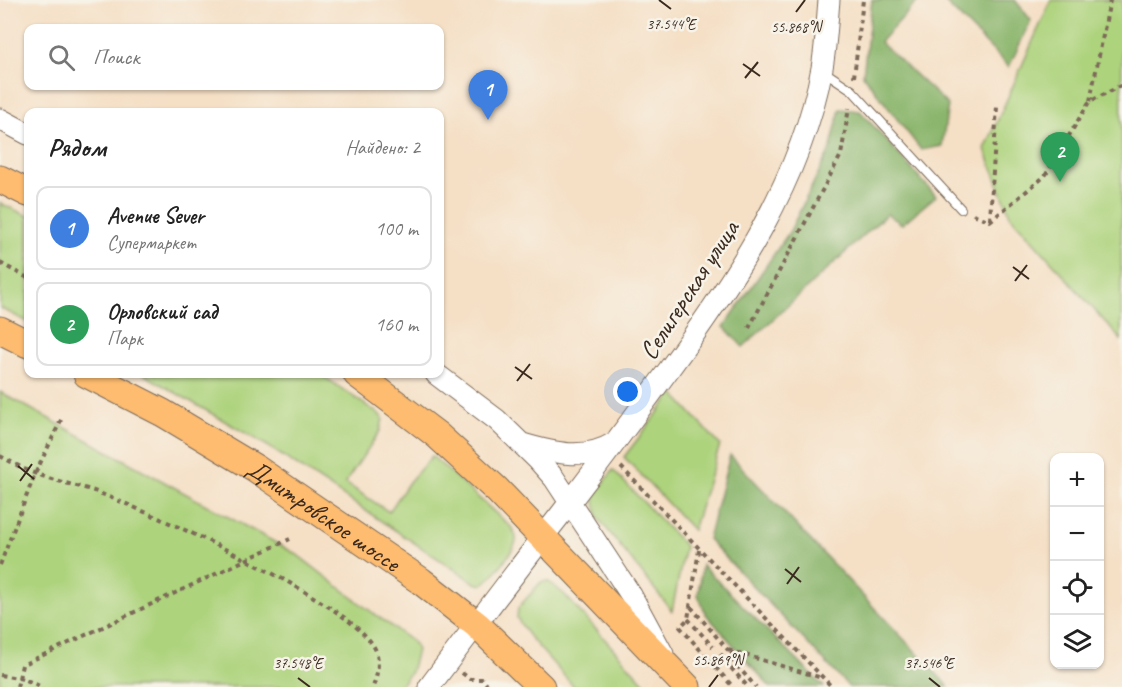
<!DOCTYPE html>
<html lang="ru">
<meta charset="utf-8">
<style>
:root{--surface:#fff;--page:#f6f6f6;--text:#222;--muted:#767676;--line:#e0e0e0;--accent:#b45309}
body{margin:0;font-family:Caveat,sans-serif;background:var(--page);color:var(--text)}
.controls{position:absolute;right:18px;bottom:18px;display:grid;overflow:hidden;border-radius:12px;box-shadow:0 2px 4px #0004}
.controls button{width:54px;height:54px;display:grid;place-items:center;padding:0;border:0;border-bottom:2px solid var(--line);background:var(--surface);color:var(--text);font:30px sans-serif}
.you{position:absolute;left:628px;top:392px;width:21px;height:21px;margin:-15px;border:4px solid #fff;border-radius:50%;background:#1a73e8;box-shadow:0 0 0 9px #1a73e833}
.badge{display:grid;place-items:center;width:39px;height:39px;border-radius:50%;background:var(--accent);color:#fff;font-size:20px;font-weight:700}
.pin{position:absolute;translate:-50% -50px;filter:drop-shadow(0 2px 3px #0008)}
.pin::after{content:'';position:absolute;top:32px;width:21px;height:18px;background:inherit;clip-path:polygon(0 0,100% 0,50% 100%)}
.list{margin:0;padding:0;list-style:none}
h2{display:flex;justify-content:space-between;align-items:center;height:78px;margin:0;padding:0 24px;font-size:26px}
h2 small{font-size:20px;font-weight:400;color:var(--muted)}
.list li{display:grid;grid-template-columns:39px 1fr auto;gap:18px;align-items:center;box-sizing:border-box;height:84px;margin:0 12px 12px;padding:0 12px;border:2px solid var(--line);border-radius:12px}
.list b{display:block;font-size:22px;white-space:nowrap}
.list p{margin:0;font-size:20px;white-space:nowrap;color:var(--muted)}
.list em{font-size:20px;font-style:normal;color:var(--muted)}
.icon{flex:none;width:33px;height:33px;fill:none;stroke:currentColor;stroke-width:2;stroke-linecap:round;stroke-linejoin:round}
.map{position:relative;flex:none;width:1122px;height:687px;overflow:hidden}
.search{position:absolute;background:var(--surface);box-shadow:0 2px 4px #0004;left:24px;top:24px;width:420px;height:66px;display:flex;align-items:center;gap:15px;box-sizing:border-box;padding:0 21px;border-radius:12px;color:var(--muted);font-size:22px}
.panel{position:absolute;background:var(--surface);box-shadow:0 2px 4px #0004;left:24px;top:108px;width:420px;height:270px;border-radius:12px}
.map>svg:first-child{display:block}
.green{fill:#add37d;stroke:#747e4e;stroke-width:1.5}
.forest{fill:#8ab56c;stroke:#627045;stroke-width:1.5}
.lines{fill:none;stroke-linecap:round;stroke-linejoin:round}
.service-casing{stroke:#7c6958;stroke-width:10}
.tertiary-casing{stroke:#7c6958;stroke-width:23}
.primary-casing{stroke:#7c6958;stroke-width:29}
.path{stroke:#7c6958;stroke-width:4;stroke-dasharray:4.5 4.5;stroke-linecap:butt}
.service{stroke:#fff;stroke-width:8}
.tertiary{stroke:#fff;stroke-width:21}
.primary{stroke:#fdbc70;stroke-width:27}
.ticks{fill:none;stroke:#3b2a1e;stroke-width:2}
.labels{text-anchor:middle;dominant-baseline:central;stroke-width:5;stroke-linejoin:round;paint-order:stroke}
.street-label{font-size:26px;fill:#3b2a1e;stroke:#f7f3e8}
.ticks-label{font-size:15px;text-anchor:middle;fill:#3b2a1e;stroke:#f7f3e8;stroke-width:5;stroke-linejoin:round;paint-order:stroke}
</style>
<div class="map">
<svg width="1122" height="687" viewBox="0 0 1122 687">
<rect width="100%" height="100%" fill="#f7f3e8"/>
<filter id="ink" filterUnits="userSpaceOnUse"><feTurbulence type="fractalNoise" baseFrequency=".0167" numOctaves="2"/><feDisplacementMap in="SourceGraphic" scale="12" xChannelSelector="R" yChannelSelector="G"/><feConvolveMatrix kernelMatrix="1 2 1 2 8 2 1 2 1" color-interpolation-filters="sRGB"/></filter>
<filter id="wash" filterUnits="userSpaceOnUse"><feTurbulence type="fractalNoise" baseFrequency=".008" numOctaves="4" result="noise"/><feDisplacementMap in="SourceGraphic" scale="24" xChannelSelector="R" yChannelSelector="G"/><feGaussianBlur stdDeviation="1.35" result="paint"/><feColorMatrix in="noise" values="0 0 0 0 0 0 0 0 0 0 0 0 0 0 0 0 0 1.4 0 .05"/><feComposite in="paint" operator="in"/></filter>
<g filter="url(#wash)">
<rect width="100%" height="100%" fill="#f5dfc5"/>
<!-- green -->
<path class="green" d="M1051,0H1122L1121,340L1010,215L985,149Z
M0,203L28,216V322L0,308Z
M143,374H320L379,414L383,419L380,431L345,483L389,512L409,482L432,456L511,527C514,532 517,535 516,541C514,551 491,579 482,585L475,583L266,445Z
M0,392L296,554L365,607L413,642L417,650L411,672L399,687H0Z
M673,393L720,445L693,530L624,457Z
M613,470L685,546L672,611L598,518L594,497Z
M548,581L564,594L648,687H574L528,635L517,618L518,608L541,582Z"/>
<!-- forest -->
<path class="forest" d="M872,0H919L880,42L948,105L942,146L921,150L863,75Z
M943,0H1015L1031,20L1009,67Z
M840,109L860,111L936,196L902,224L887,214L743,347L724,327L790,231L831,147Z
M730,455L949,687H849L708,539Z
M702,565L824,687H770L706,614L698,595Z"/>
</g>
<g filter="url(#ink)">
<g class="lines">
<defs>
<path id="service" d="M822,70L852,90L961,209"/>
<path id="tertiary" d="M0,119L28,134
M436,374L497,420L538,460L554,478L631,595L663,654
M523,444C554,453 585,461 614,443
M429,687C473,629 516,571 561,514C597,467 632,420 667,372C734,281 801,182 822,68C826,45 827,23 829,0"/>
<g id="primary">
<path d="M0,179L28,193"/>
<path d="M0,330L28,344"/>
<path id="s1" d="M87,374L163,413L255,468L421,581L477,625L541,687"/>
<path d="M357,374L437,435L497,490L687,687"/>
</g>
</defs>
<!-- service casing -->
<use href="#service" class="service-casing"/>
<!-- tertiary casing -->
<use href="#tertiary" class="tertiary-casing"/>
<!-- primary casing -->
<use href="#primary" class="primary-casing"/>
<!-- path -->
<path class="path" d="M854,77L863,0
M1090,101L1110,0
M973,214L990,221L1045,176L1089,102L1122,85
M990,220L997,106
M0,263L28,278
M749,328L841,155L849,108
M0,456C12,462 24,470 37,474C55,481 75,485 94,491C145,510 359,604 376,651C380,664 377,675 373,687
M621,467L832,687
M699,550L688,619L680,627L733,687
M0,565L35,474L63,416
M691,607L728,650L712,664
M688,619L713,647
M728,650L822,678
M733,651L730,658L756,687
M731,668L748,687
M462,673L470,679H482L489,687
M0,675L24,679L42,687
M17,687L22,665L290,539"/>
<!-- service -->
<use href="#service" class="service"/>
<!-- tertiary -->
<use href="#tertiary" class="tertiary"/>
<!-- primary -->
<use href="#primary" class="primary"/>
</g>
</g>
<!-- ticks -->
<path class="ticks" d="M659,0L671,9M796,12L805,0M743,64L760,76M745,78L758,62M1013,267L1029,279M1015,281L1027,265M515,367L532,379M517,381L530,364M18,466L34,479M20,481L32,464M785,569L801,582M787,584L799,567M298,678L310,687M929,678L940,687M709,687L718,675"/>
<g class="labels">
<!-- street labels -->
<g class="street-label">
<text transform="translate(689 290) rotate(-57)">Селигерская улица</text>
<text stroke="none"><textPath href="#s1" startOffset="276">Дмитровское шоссе</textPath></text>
</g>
</g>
<g class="ticks-label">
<text x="671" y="29">37.544°E</text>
<text x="796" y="32">55.868°N</text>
<text x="718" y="665">55.869°N</text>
<text x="298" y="668">37.548°E</text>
<text x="929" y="668">37.546°E</text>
</g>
</svg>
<div class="controls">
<button>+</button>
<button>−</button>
<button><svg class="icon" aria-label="locate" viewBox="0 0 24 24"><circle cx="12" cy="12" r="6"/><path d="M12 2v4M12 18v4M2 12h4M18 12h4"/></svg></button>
<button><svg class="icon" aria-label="layers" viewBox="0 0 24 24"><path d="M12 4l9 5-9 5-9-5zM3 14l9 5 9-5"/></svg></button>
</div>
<div class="you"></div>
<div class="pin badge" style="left:488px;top:120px;background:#3f7fe0">1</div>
<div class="pin badge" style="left:1060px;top:182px;background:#2e9e5b">2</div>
<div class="search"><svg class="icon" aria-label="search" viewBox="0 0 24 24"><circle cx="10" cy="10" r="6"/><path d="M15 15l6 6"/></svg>Поиск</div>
<section class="panel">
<h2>Рядом<small>Найдено: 2</small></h2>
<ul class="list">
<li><span class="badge" style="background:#3f7fe0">1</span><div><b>Avenue Sever</b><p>Супермаркет</p></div><em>100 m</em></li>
<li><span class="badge" style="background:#2e9e5b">2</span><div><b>Орловский сад</b><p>Парк</p></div><em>160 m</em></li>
</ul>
</section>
</div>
